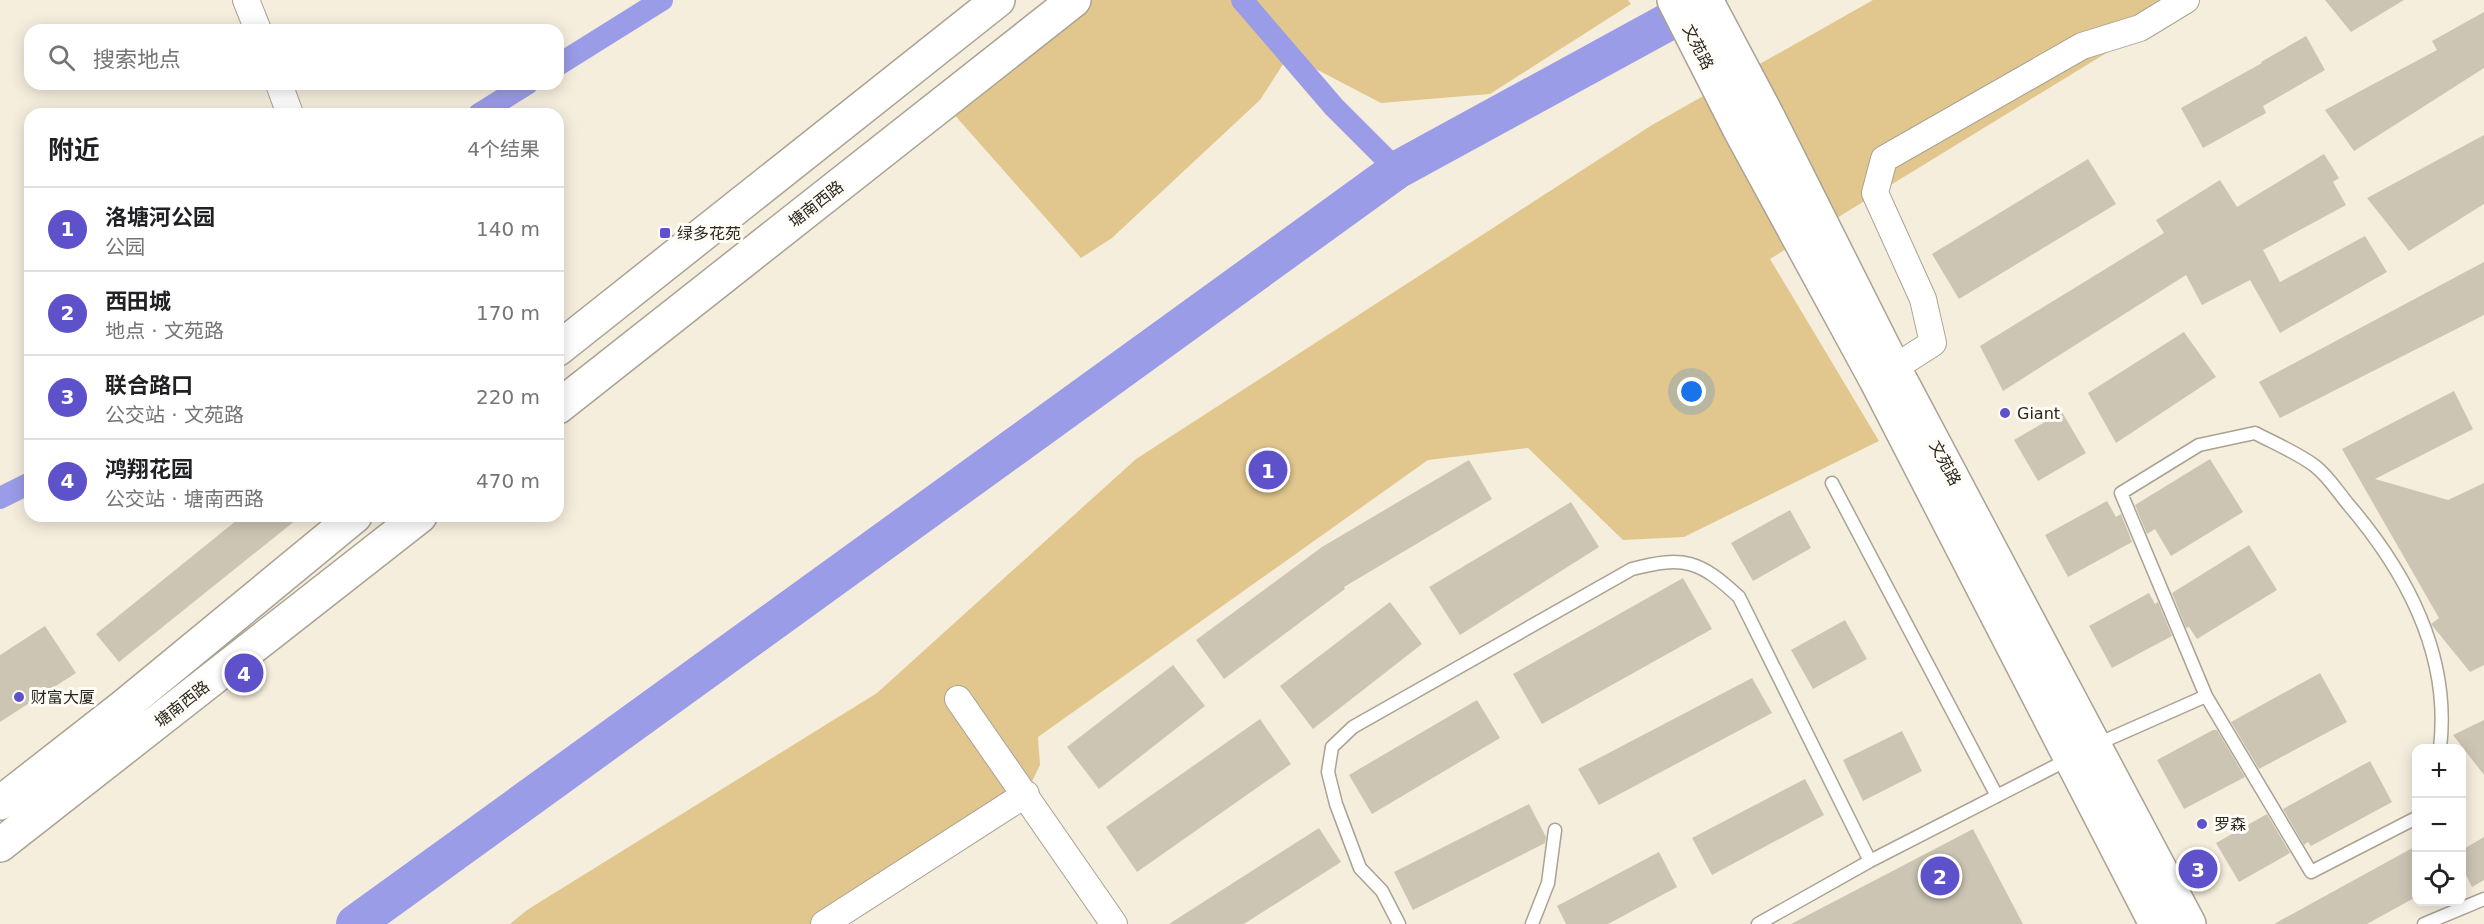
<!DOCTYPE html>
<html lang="zh">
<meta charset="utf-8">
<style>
:root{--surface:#fff;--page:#f2f2f2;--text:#202124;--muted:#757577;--line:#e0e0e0;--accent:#5e52ca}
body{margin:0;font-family:"DejaVu Sans","Noto Sans SC",sans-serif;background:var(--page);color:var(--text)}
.controls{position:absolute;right:18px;bottom:18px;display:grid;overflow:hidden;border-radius:12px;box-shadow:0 3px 15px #0003}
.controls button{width:54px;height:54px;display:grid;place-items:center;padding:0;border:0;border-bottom:2px solid var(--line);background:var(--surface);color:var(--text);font:30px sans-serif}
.you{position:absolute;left:1692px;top:392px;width:21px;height:21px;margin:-15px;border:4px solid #fff;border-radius:50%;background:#1a73e8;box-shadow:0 0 0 9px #1a73e833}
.badge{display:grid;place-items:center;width:39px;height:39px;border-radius:50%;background:var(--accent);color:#fff;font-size:20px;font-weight:700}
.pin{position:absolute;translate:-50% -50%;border:3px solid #fff;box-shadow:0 2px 6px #0006}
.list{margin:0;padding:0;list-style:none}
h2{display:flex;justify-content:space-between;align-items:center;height:78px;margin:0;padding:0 24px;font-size:26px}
h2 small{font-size:20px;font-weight:400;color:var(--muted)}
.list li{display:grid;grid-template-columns:39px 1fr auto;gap:18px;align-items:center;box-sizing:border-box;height:84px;padding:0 24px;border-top:2px solid var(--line)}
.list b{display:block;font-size:22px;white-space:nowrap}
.list p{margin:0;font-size:20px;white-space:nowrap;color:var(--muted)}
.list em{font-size:20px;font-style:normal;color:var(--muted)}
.icon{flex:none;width:33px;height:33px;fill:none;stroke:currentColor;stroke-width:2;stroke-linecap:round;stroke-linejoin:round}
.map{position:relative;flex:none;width:2484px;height:924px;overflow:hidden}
.search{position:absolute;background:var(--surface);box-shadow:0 3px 15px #0003;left:24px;top:24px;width:540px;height:66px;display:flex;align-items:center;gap:15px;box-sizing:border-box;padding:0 21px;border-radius:18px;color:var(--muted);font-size:22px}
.panel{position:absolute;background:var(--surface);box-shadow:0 3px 15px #0003;left:24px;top:108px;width:540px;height:414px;border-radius:18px}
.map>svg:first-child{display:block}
.green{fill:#e1c78e}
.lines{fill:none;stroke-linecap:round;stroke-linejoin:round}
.canal{stroke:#9b9ce7;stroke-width:22}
.river{stroke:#9b9ce7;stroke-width:38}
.building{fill:#ccc5b4}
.lane-casing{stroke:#aaa292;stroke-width:15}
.street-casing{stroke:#aaa292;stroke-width:28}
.secondary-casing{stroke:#aaa292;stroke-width:36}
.lane{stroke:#fff;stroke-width:12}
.street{stroke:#fff;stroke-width:26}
.secondary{stroke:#fff;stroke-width:33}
.poi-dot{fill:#5e52ca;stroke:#fffcf5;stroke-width:2}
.labels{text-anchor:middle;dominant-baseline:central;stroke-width:6;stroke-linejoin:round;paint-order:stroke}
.street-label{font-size:16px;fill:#2a2720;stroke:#fffcf5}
.poi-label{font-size:16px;fill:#2a2720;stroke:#fffcf5;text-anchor:start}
</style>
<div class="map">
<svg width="2484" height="924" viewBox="0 0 2484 924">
<rect width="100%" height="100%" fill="#f6eedd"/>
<!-- green -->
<path class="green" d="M1090,0H1628L1631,4L1490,94L1381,103L1289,55L1260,100L1112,238L1081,258L944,103Z
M1873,0H2193L1770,259L1879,441L1684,537L1623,540L1528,448L1428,460L1038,737L1040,765L1026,794L824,924H510L527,910L877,693L1136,459L1652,125Z"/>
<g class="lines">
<!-- canal -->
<path class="canal" d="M1242,0L1334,107L1397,170
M558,65L662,0
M479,114L527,84
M0,498L30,483"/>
<!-- river -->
<path class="river" d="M355,924L1397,170L1708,0"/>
</g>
<!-- building -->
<path class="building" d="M2325,0H2404L2351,32Z
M2484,12V68L2354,151L2325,110L2437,50L2432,41Z
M2306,36L2325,70L2263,106L2266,113L2203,148L2181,108L2262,63L2261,62Z
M2484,135V204L2409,251L2367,198Z
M2324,154L2339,178L2333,182L2346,205L2263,250L2280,282L2365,236L2387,272L2280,333L2250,280L2202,305L2186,275L2003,391L1980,346L2164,233L2156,220L2220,180L2237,207Z
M2088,159L2116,204L1959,299L1932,254Z
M2484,262V315L2280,418L2259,382Z
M2184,332L2216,377L2116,443L2088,393Z
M2454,391L2473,429L2375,479L2448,500L2484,483V665L2470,672L2431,624L2439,618L2342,449Z
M2062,412L2086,453L2038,481L2014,440Z
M2210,459L2243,512L2171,556L2155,529L2147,534L2135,505Z
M1469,460L1492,499L1344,587L1345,589L1224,679L1196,640L1322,547Z
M2107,501L2116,517L2121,514L2132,542L2068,577L2045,535Z
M1571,502L1599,547L1460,635L1429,587Z
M1790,510L1811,548L1753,581L1731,543Z
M242,516H301L119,662L96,634Z
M2249,545L2277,590L2197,639L2189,627L2186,628L2172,593Z
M1683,578L1712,629L1542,724L1513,674Z
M2149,593L2155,604L2158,602L2172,636L2112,668L2089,626Z
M1390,602L1422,644L1313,729L1280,686Z
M1845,620L1867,659L1813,689L1791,650Z
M45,626L76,673L0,722V655Z
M1173,665L1205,706L1099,789L1067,747Z
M2320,673L2347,722L2259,769L2231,722Z
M1752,678L1772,713L1599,805L1578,769Z
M1477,700L1500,738L1372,814L1349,775Z
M1260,719L1291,764L1137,872L1106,827Z
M2484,720V775L2453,735Z
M2213,730H2217L2245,777L2184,809L2157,760Z
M1902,731L1922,771L1863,801L1843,760Z
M2370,761L2392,802L2311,846L2308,842L2304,845L2283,809Z
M1805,779L1824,815L1712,875L1692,838Z
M1529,804L1546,837L1545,843L1413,910L1394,872Z
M2267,814L2290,853L2239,882L2216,843Z
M1319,828L1341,862L1244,924H1169Z
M1973,829L2023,924H1791Z
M2484,837V880L2472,887L2462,867V850Z
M2416,846V897L2367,924H2274Z
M1659,852L1677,887L1608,924H1566L1557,906Z"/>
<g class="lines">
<defs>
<path id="lane" d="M1832,483L1997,796
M2095,745L2206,696
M2416,818L2311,872L2206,696L2121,493L2199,445L2255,433C2274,443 2298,453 2315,466C2328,476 2338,492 2348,504C2407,573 2451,656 2440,748
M1399,924L1382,891L1360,868L1336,804L1328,772L1332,747L1353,727L1632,569C1685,555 1700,561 1739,597L1870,861
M1532,924L1548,883L1555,830
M1758,924L1870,861L2069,759
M2424,924L2484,899"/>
<path id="street" d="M246,0L258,30
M279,84L290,114
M1880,377L1933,343L1923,299L1875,193L1884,159L2082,46L2140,28L2186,0
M958,699L1114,924
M824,924L1026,794"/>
<path id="secondary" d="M1674,0L1740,130L1876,380L2156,924
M1706,0L1767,115L1894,368L2189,924
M558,349L998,0
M558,407L1074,0
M0,803L123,707L355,516
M0,845L420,516"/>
</defs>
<!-- lane casing -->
<use href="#lane" class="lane-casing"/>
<!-- street casing -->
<use href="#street" class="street-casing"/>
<!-- secondary casing -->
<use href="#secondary" class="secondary-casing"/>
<!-- lane -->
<use href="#lane" class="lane"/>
<!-- street -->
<use href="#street" class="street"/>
<!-- secondary -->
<use href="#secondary" class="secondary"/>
</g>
<!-- markers -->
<g class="poi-dot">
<rect x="659" y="227" width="12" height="12" rx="3"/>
<circle cx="2005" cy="413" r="6"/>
<circle cx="19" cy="697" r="6"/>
<circle cx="2202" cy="824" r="6"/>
</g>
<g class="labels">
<!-- street labels -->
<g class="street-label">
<text transform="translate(1698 47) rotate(63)">文苑路</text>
<text transform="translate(816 204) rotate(-38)">塘南西路</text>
<text transform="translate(1945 463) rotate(62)">文苑路</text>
<text transform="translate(182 704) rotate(-38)">塘南西路</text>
</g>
<!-- poi labels -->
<g class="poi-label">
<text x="677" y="233">绿多花苑</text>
<text x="2017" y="413">Giant</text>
<text x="31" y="697">财富大厦</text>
<text x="2214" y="824">罗森</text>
</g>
</g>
</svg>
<div class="controls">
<button>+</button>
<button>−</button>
<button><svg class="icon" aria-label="locate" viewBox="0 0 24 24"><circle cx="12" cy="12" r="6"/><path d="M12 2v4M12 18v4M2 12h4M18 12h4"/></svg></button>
</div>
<div class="you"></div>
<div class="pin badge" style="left:1268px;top:470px">1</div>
<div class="pin badge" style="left:1940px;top:876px">2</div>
<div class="pin badge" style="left:2198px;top:869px">3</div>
<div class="pin badge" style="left:244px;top:673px">4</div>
<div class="search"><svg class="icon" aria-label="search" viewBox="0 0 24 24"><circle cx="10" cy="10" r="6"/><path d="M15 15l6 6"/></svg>搜索地点</div>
<section class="panel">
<h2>附近<small>4个结果</small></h2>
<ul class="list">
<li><span class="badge">1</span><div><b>洛塘河公园</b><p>公园</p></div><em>140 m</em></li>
<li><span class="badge">2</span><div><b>西田城</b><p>地点 · 文苑路</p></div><em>170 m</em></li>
<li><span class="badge">3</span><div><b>联合路口</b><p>公交站 · 文苑路</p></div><em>220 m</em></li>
<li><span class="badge">4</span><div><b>鸿翔花园</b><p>公交站 · 塘南西路</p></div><em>470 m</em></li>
</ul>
</section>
</div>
